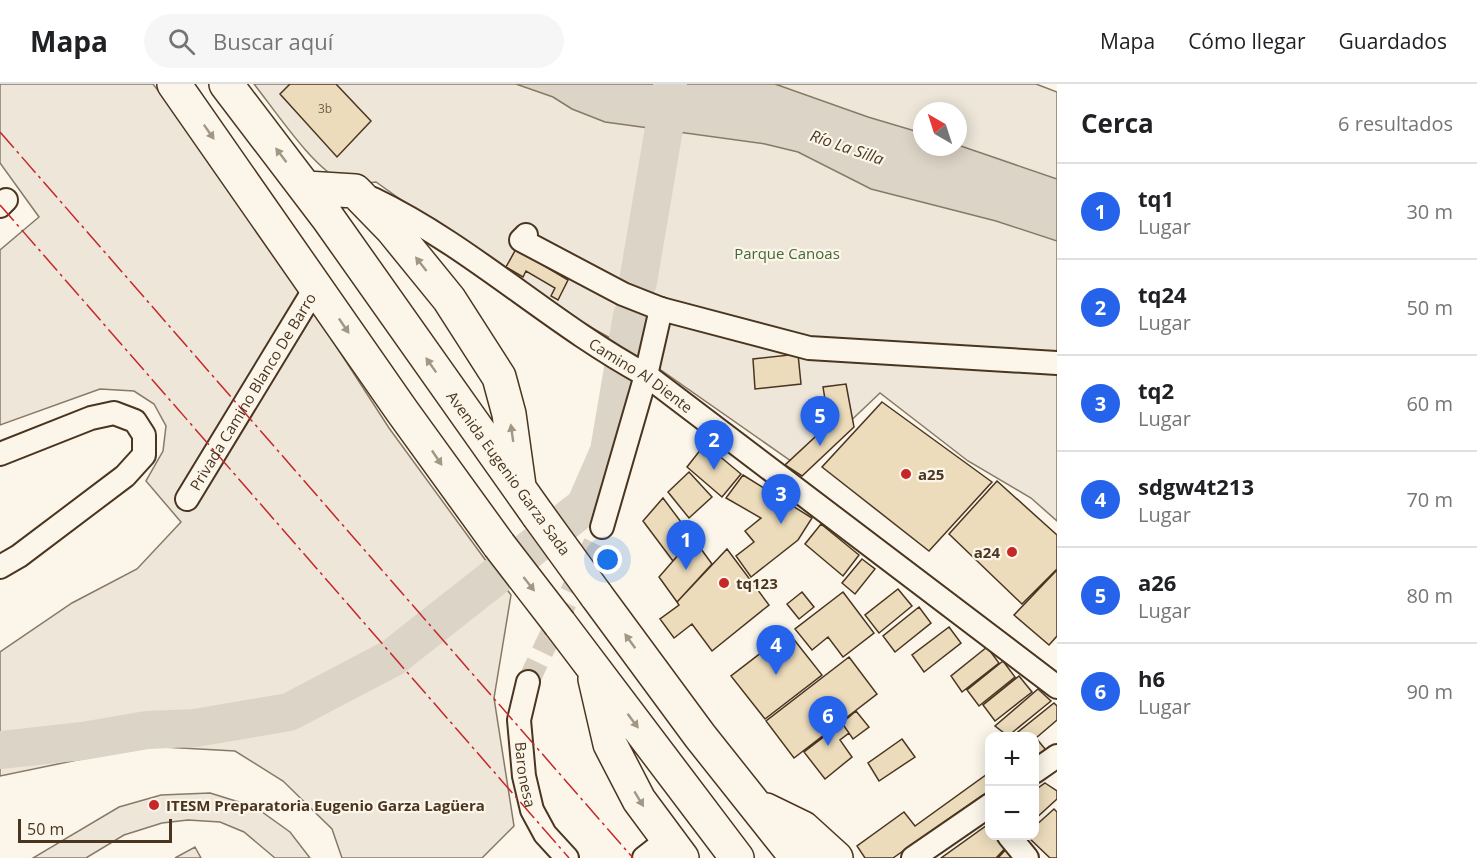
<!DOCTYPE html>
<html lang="es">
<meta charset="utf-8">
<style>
:root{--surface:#fff;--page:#f6f6f6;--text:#202124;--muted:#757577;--line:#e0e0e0;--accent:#2563eb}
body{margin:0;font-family:"Open Sans",sans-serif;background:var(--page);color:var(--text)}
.controls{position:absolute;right:18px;bottom:18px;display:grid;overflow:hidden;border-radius:12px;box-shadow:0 3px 15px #0003}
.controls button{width:54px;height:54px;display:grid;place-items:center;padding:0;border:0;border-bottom:2px solid var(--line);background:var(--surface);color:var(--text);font:30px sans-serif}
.compass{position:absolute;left:913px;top:18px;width:54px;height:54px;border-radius:50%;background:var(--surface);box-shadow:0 3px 15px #0003;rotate:321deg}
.scale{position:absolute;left:18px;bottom:15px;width:154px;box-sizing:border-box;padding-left:6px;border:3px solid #4a3520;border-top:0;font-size:16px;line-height:21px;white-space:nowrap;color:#4a3520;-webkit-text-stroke:4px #fbf6e9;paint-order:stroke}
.you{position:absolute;left:608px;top:476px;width:21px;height:21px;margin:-15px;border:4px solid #fff;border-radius:50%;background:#1a73e8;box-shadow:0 0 0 9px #1a73e833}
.badge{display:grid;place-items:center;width:39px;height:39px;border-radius:50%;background:var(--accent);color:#fff;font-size:20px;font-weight:700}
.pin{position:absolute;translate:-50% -50px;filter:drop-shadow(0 2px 3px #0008)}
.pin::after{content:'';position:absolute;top:32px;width:21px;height:18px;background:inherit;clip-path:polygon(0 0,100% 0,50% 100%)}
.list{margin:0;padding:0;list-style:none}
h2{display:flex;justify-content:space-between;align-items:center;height:78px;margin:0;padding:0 24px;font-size:26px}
h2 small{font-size:20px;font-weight:400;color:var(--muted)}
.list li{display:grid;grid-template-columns:39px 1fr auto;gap:18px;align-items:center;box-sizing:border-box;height:96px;padding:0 24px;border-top:2px solid var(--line)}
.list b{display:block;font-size:22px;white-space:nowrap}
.list p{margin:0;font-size:20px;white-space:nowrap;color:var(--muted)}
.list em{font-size:20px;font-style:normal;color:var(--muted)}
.icon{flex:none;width:33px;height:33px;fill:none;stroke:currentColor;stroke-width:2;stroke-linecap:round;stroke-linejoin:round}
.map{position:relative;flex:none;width:1057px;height:774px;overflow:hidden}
header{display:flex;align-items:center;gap:36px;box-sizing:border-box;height:84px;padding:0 30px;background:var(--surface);border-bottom:2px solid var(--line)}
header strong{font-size:28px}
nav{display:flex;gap:33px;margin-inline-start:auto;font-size:21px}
.search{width:420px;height:54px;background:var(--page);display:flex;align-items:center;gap:15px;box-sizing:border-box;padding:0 21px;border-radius:33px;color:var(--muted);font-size:22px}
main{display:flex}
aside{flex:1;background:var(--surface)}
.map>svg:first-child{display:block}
.green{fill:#ede6d9;stroke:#887966;stroke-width:1.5;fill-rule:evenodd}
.water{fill:#dcd4c6;stroke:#887966;stroke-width:1.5}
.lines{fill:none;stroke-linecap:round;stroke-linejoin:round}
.river{stroke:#dcd4c6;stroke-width:38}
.building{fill:#ecdcbc;stroke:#4a3520;stroke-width:1.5}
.minor-tunnel{stroke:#d8cfc1;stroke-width:22;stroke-dasharray:22 11;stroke-linecap:butt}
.minor-casing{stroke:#4a3520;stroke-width:26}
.highway-casing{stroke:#4a3520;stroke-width:36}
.minor{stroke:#fbf6e9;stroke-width:22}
.highway{stroke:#fbf6e9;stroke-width:33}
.highway-bridge-casing{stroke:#4a3520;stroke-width:36;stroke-linecap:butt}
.highway-bridge{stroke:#fbf6e9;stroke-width:33}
.power{stroke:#c62828;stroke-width:1.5;stroke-dasharray:21 4.5 3 4.5;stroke-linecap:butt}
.oneway{fill:#a29684}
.poi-dot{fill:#c62828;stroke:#fbf6e9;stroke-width:2}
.labels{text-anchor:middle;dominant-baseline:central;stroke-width:4.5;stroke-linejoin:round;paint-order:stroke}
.number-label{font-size:12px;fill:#725f47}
.park-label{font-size:15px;fill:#436837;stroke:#fbf6e9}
.street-label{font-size:15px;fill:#4a3520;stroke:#fbf6e9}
.poi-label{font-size:15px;font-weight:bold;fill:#4a3520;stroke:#fbf6e9;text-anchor:start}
.water-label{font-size:16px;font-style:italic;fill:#4a3520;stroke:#fbf6e9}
</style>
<header>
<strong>Mapa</strong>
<div class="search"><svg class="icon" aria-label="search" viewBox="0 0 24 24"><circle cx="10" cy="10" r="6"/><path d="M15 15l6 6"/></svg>Buscar aquí</div>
<nav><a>Mapa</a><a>Cómo llegar</a><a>Guardados</a></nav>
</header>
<main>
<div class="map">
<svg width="1057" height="774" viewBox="0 0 1057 774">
<rect width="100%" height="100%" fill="#fbf6e9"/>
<!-- green -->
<path class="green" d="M0,0H153L239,112L389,344L511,511L494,614L514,742L482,774H342L332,745L283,697L235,667L145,662L0,692V568L72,519L137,485L181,438L146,397L163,367L166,342L154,320L134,307L100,305L0,341V166L39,133L0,79Z
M254,0H1036L1057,8V437L1031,414L968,377L880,309L801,384L632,266L543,217L376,98C365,99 354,101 343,97C315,87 274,25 254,0ZM922,27H958V63H922Z
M210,709L255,723L290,748L310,774H275L244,748L220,738L188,736L162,739L124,751L86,774H33L119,723L161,711Z
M195,763L201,774H175Z"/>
<!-- water -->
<path class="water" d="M516,0H775L868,33L922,49V63H958V61L1057,95V157L996,137L871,105L798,68L765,60L605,38L572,25L553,13Z"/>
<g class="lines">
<!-- river -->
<path class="river" d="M638,198L670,9
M0,666L83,657L147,646L195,644L289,628L392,574L585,422L609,367L632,232"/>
</g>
<!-- building -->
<path class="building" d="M290,0H336L371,37L337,73L280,10Z
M516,165L568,196L558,216L551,212L555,204L526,187L523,193L506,183Z
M798,270L801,300L755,305L753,275Z
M846,300L854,343L802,392L785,381L829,340L823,303Z
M882,318L992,398L929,467L822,383Z
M705,360L741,390L722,413L687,383Z
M689,388L712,413L689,434L668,408Z
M743,391L812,434L798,456L751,493L736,472L754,458L745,447L761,434L726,414Z
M997,397L1057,451V485L1022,520L949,450Z
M663,414L693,454L673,477L643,437Z
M821,440L859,471L843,492L805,460Z
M693,454L712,480L677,518L659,493Z
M727,465L769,521L712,567L692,540L674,554L660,535L679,521L677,518Z
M862,475L875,485L855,510L842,499Z
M1057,486V552L1049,561L1014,531Z
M898,505L912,522L879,549L865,531Z
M802,508L814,523L799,535L787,520Z
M843,508L874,549L843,573L828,553L812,566L795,545Z
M919,523L931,539L895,568L883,552Z
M949,543L961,559L924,588L912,571Z
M788,548L822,591L765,635L731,592Z
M987,563L999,579L962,608L951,592Z
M849,573L877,610L794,674L766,637Z
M1003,577L1015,593L979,622L967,606Z
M1019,592L1032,608L995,637L983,621Z
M1038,605L1051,617L1008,652L995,642Z
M1054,619L1057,622V636L1036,654L1046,666L1034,675V652H1013Z
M856,627L869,643L853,655L842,639Z
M842,639L849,649L840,656L852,673L825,695L804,668Z
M902,655L915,673L879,697L868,679Z
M990,688V706L893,774H865L857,762L904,728L915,742Z
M1045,699L1057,707V715L1034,736V707Z
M1054,725L1057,728V774H1050L1027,752H1034V743Z
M990,739V752H1005L1011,758L996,774H941Z
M1010,761L1021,774H998Z"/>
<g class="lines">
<!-- minor-tunnel -->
<path class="minor-tunnel" d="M528,598L602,443"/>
<defs>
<g id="minor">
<path id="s1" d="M373,115C471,162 550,239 646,291L1057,603"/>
<path d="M0,122L6,116"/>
<path d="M526,151L521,156L623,210L661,225L809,264L1057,279"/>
<path d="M0,370L91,334L114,329L135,337L144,351V371L125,392L19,472L0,483"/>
<path id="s2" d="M187,415L317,201"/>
<path d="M602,443L646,291L661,225"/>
<path id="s3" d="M528,598L519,636L524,692L532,726L545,750L567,774"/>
<path d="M1034,688L1057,672"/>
<path d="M1009,752L1027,774"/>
<path d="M644,774L667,756"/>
<path d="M913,774L990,721"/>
</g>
<path id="highway" d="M174,0L402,327L499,461
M226,0L328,134L538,431
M306,104L355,107L392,145L449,215L499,293L509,330L519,402
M596,511L700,652L797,774
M560,540L737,774
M595,595L610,660L639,716L682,774
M766,726L803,744L836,774"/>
</defs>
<!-- minor casing -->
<use href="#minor" class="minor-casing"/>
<!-- highway casing -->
<use href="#highway" class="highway-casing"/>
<!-- minor -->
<use href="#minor" class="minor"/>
<!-- highway -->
<use href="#highway" class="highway"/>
<defs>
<path id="highway-bridge" d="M538,431L596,511
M499,461L560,540"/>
</defs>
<!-- highway-bridge casing -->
<use href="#highway-bridge" class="highway-bridge-casing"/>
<!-- highway-bridge -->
<use href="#highway-bridge" class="highway-bridge"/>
<!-- power -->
<path class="power" d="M0,48L633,774
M0,121L569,774"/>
</g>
<!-- one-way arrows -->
<defs><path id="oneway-solid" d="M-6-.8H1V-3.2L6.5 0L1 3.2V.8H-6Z" transform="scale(1.5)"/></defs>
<g class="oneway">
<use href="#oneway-solid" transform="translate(209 48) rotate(55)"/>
<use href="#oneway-solid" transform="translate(281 71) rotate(-127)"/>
<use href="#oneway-solid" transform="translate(421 180) rotate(-128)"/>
<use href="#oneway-solid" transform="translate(344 242) rotate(56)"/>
<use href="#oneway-solid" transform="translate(431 281) rotate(-125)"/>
<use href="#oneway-solid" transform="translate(512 349) rotate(-98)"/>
<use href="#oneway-solid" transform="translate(437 374) rotate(56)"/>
<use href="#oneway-solid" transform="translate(529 500) rotate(52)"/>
<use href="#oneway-solid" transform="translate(630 557) rotate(-126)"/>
<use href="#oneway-solid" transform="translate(633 637) rotate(53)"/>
<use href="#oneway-solid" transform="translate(639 715) rotate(59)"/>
</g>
<!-- markers -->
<g class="poi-dot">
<circle cx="906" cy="390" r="6"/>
<circle cx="1012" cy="468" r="6"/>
<circle cx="724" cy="499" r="6"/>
<circle cx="154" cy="721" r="6"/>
</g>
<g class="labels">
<!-- number labels -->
<g class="number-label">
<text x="325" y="24">3b</text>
</g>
<!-- park labels -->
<g class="park-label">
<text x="787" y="169">Parque Canoas</text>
</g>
<!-- street labels -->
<g class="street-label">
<text stroke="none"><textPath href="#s1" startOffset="321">Camino Al Diente</textPath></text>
<text stroke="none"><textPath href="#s2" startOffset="126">Privada Camino Blanco De Barro</textPath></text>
<text transform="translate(509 389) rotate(54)">Avenida Eugenio Garza Sada</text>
<text stroke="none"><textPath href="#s3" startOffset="94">Baronesa</textPath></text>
</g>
<!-- poi labels -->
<g class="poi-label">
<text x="918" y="390">a25</text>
<text x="1000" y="468" text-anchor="end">a24</text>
<text x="736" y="499">tq123</text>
<text x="166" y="721">ITESM Preparatoria Eugenio Garza Lagüera</text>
</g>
<!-- water labels -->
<g class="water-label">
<text transform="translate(847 63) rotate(19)">Río La Silla</text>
</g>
</g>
</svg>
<div class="controls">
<button>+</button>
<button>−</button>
</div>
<svg class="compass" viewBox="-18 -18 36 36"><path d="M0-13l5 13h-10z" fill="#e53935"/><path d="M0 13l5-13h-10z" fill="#757577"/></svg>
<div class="scale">50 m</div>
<div class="you"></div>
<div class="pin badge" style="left:686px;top:486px">1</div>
<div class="pin badge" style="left:714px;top:386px">2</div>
<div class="pin badge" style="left:781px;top:440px">3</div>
<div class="pin badge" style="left:776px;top:591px">4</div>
<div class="pin badge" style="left:820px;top:362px">5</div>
<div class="pin badge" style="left:828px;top:662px">6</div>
</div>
<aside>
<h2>Cerca<small>6 resultados</small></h2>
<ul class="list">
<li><span class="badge">1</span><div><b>tq1</b><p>Lugar</p></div><em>30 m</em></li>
<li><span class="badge">2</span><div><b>tq24</b><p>Lugar</p></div><em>50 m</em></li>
<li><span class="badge">3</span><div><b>tq2</b><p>Lugar</p></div><em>60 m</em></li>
<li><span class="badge">4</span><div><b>sdgw4t213</b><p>Lugar</p></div><em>70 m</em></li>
<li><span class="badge">5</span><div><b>a26</b><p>Lugar</p></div><em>80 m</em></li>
<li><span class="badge">6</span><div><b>h6</b><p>Lugar</p></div><em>90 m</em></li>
</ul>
</aside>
</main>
